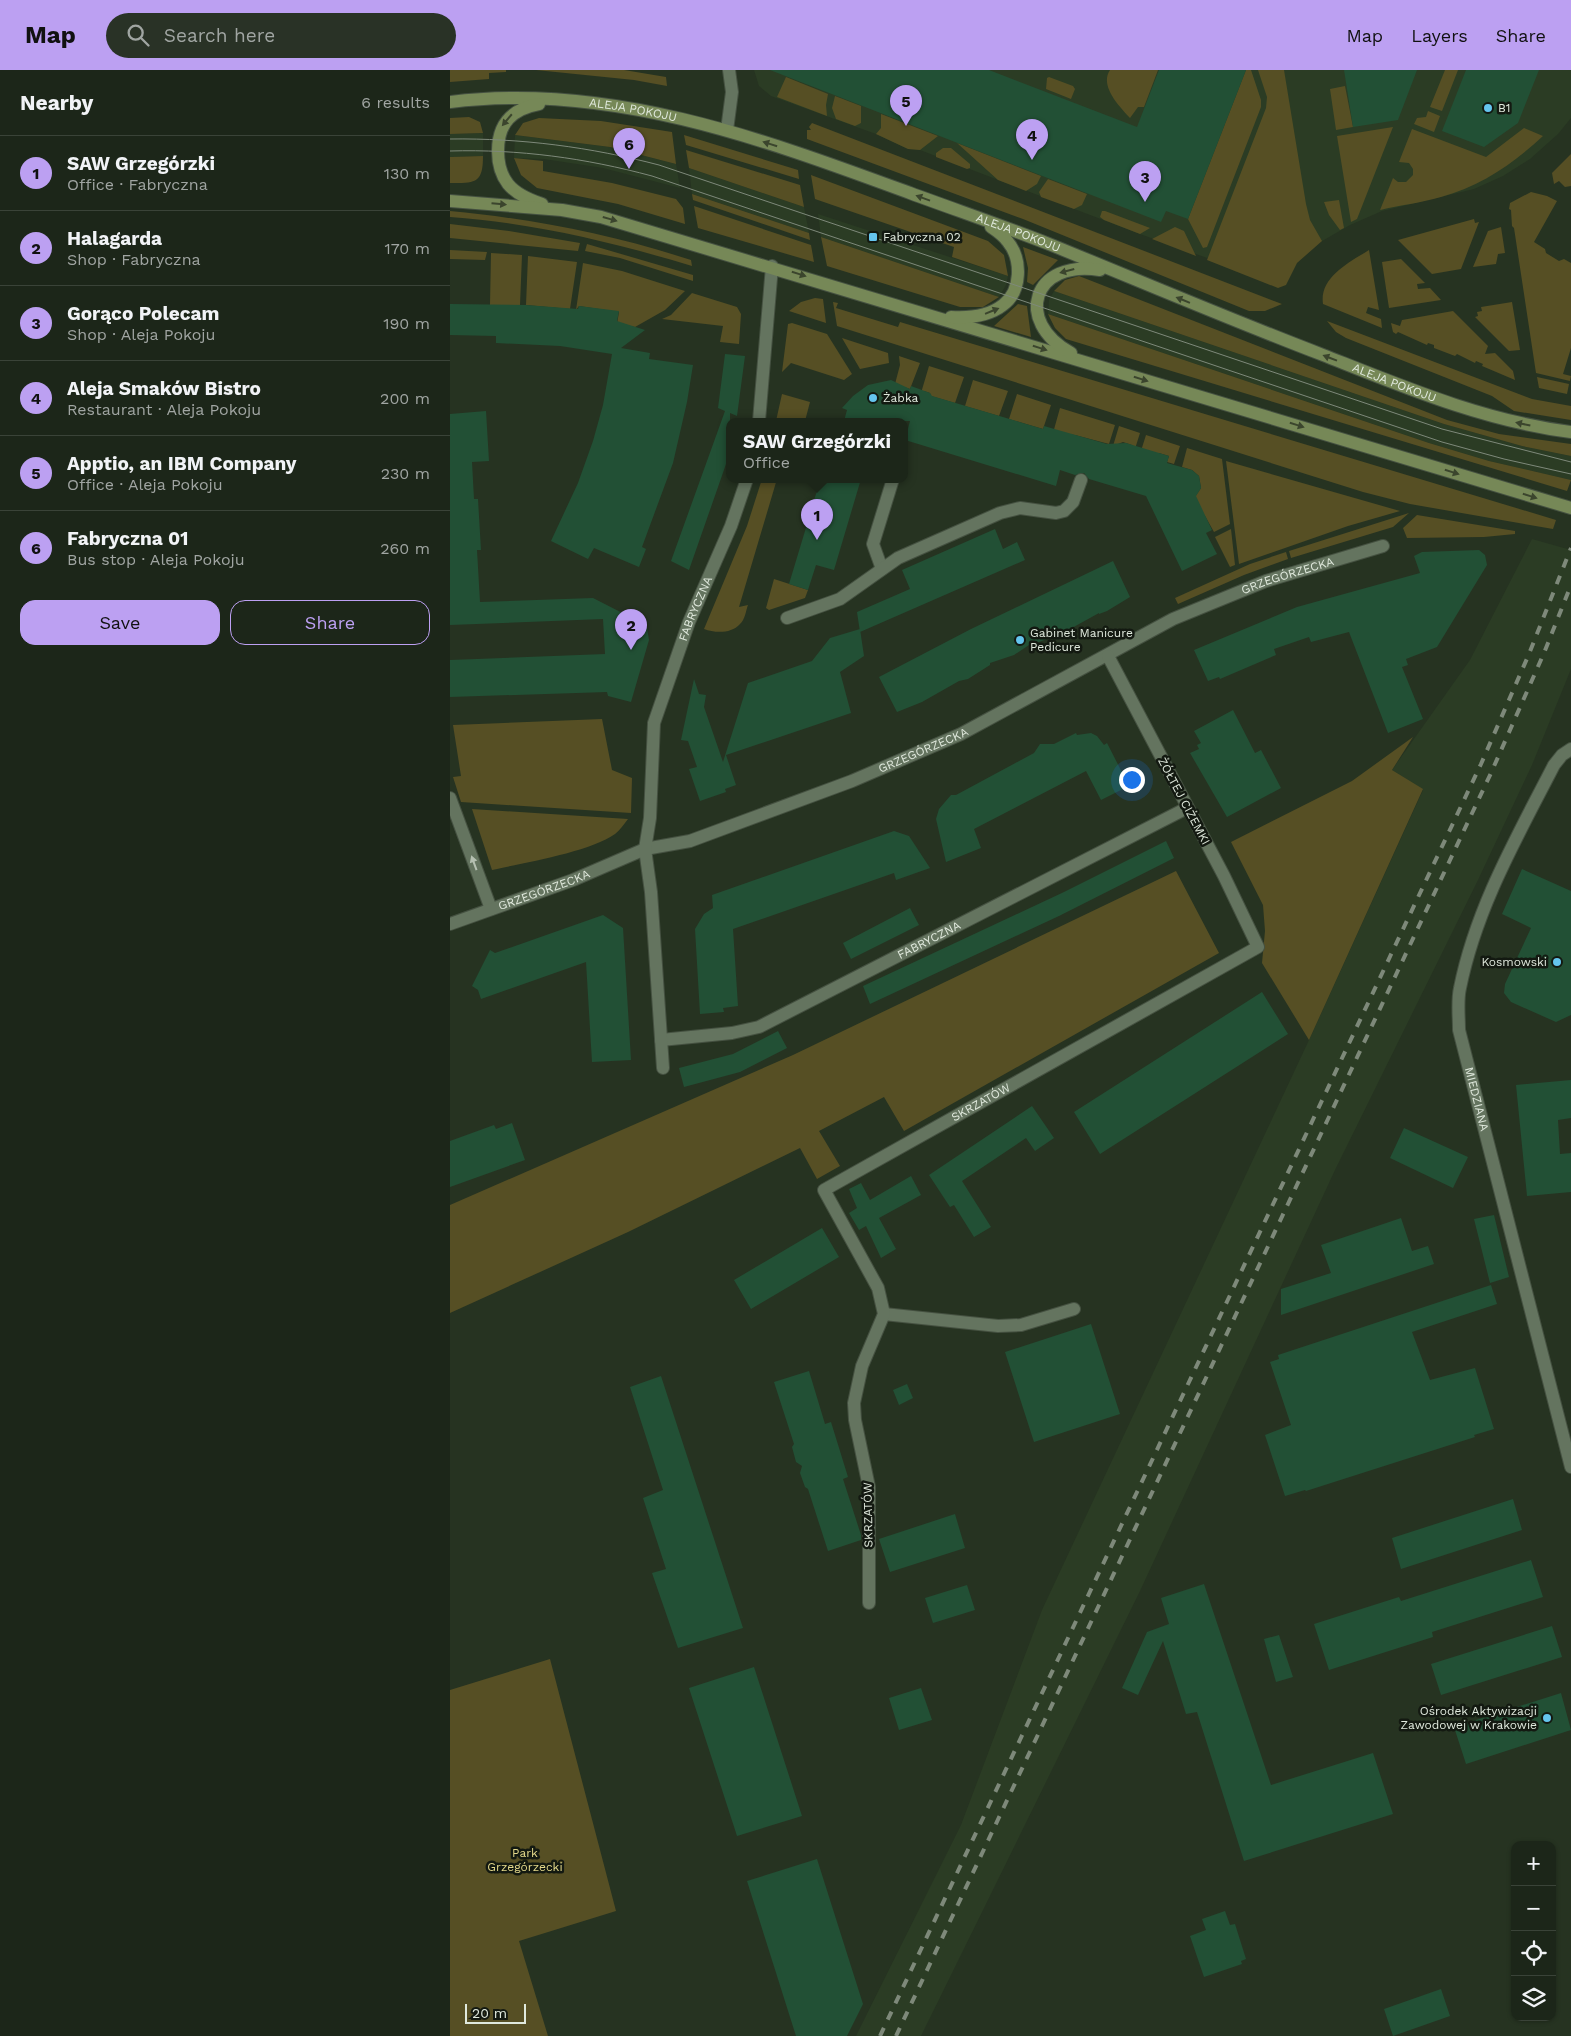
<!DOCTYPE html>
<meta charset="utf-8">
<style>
:root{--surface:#1c2619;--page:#293226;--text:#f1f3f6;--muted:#a0a5a2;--line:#3a4338;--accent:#bca0f2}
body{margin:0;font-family:"Work Sans",sans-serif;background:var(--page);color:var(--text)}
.controls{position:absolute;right:15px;bottom:15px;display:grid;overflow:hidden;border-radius:10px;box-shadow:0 1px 4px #0004}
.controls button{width:45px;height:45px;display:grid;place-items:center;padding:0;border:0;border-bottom:1px solid var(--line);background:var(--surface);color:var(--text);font:25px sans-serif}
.scale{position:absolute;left:15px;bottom:12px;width:61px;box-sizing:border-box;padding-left:5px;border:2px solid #e0e9dd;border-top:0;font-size:14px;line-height:18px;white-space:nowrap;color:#e0e9dd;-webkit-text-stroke:4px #131911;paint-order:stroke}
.you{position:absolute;left:681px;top:709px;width:18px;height:18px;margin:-12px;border:4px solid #fff;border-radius:50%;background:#1a73e8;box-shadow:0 0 0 8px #1a73e833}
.badge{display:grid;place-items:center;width:32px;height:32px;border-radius:50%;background:var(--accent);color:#111;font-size:16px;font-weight:700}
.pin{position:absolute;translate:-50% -41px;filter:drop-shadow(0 1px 2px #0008)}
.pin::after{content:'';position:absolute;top:26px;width:18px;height:15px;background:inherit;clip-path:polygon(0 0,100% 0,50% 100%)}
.popup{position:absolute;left:276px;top:348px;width:182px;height:65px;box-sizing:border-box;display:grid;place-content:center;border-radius:10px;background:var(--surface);filter:drop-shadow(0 1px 4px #0005);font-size:16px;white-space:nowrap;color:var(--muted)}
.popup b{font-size:19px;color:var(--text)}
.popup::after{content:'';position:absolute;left:50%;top:100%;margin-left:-10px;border:10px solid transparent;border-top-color:var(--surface)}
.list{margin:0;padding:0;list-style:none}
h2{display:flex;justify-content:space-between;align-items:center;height:65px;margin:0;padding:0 20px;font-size:21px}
h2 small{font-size:16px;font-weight:400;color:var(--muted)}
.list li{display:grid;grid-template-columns:32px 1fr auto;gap:15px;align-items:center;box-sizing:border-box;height:75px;padding:0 20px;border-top:1px solid var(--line)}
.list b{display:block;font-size:19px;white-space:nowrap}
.list p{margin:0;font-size:16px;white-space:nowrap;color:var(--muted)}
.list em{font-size:16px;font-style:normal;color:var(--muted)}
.actions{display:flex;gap:10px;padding:15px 20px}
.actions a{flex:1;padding:11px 0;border:1px solid var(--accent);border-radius:15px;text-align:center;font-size:18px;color:var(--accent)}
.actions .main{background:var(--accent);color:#111}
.icon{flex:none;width:28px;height:28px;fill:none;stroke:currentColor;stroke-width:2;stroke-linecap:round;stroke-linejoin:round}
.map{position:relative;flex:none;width:1121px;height:1966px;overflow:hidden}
header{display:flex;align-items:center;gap:30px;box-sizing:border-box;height:70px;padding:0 25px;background:var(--accent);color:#111}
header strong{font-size:24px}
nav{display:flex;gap:28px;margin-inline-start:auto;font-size:18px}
.search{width:350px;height:45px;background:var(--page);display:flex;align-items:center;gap:12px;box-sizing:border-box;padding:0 18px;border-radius:28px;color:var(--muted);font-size:19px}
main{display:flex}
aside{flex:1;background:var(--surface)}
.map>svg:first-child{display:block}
.built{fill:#2b3c24}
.green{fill:#564f24}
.building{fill:#225035}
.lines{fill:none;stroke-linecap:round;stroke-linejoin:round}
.street-casing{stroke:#455141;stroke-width:14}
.secondary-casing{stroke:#455141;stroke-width:14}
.street{stroke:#64745f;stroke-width:12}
.secondary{stroke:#768857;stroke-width:12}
.tram{stroke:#7e897a;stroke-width:1}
.rail{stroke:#7e897a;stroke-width:4;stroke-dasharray:9 9;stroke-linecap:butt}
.oneway{fill:#3b452d}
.oneway2{fill:#b5c0b1}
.poi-dot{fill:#65c5ee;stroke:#131911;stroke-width:2}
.labels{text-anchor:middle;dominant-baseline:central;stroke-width:5;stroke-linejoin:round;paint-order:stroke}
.poi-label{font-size:12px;fill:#e0e9dd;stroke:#131911;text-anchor:start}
.street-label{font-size:12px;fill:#e0e9dd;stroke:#131911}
.park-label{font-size:12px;fill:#e4d98b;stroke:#131911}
</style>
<header>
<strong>Map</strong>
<div class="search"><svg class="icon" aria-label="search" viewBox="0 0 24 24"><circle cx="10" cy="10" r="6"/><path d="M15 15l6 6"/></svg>Search here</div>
<nav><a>Map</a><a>Layers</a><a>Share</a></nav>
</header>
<main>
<aside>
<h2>Nearby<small>6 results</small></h2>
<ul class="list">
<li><span class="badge">1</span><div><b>SAW Grzegórzki</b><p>Office · Fabryczna</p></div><em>130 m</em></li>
<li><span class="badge">2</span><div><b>Halagarda</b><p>Shop · Fabryczna</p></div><em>170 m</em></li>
<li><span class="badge">3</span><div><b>Gorąco Polecam</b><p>Shop · Aleja Pokoju</p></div><em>190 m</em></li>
<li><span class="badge">4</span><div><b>Aleja Smaków Bistro</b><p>Restaurant · Aleja Pokoju</p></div><em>200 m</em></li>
<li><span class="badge">5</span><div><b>Apptio, an IBM Company</b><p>Office · Aleja Pokoju</p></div><em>230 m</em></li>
<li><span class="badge">6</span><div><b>Fabryczna 01</b><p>Bus stop · Aleja Pokoju</p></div><em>260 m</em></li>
</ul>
<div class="actions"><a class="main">Save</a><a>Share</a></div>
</aside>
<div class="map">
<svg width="1121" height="1966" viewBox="0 0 1121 1966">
<rect width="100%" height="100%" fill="#263321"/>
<!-- built -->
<path class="built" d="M304,0H1121V48L1108,64L1080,89L1053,106L1024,119L932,141L900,155L853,182L830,214L690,164L470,80L458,79L426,64L321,26L309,16Z
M33,63V86L0,87V64Z
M65,65L160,77L226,94L230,118L153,98L94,89L64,88Z
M239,98L354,137L359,163L242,124Z
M368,144L558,206L556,215L549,227L371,167Z
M604,221L994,354L1072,376L1121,386V410L1039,391L979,373L598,244L599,230Z
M1082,469L1121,480V599L1082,695L1028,810L885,1100L690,1521L471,1966H406L511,1755L592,1540L859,970L973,720L942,700L1020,590Z"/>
<!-- green -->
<path class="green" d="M0,0H56V2L39,3V9L0,12Z
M86,0H174L216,7L217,16L184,10Z
M660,0H708L694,37H688L680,48C670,37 649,16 660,0Z
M796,0H801L811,30V37L757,177L753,178L738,149Z
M808,0H834L856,134L860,150L872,171L847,193L836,215L828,218L757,190L816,38L817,27Z
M995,0H1008L992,41L980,37Z
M336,7L378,24L376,35L377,46L327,27Z
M599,7L623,16L625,19L621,29L596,19L597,8Z
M895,16L903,57L886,60L880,19Z
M385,26L411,36V53L405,56L386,49L382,38Z
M978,41L990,46L984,62L964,54L967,48L976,47Z
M431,44L488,66L470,80L458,79L426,64L431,58Z
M19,47L30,52L33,63L0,64V48Z
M89,48L151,51L222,62L226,94L160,77L65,65L73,53Z
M362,53L832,234L815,241H799L573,149L357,69V60H361L359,57Z
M943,57L907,149L901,152L887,66Z
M1074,58L1093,66C1063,94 1031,116 991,127C971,133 950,135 930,140L943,108L948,112H956L963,105V99L959,93L949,92L962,59L1036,87Z
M234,65L348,100L349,109L236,75Z
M507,73L591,106L587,114L576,121L548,110Z
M493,78H501L520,94V98L517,99L486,87V83Z
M236,80L350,115L354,137L239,98Z
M1121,84V116L1115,117L1109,111L1104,114L1102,103Z
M33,86C33,114 25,113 0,113V87Z
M64,88L93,91V101L162,113L226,129L233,138L235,154L168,134L87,118L71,105Z
M361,105L538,171L554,185L558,206L502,187L504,177L365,129Z
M598,109L637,124L632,135L624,139L591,127L589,122Z
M1081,122L1097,126L1107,131L1084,172L1095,179L1096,183L1109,191L1114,189L1121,193V278L1113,304L1121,306L1120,311L1086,303L1064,158L1062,156L1061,140L1059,139L1060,133Z
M242,124L359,163L360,170L243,130Z
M889,130L894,158L890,160L879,145L874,132Z
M244,136L361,175L364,192L248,158Z
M0,141C84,149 160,164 241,190L242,196C162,172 83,153 0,147Z
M652,141H655L700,158L690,164L654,150L650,147Z
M1024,149L1025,153L1029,152L1011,199L982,204L948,170Z
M0,154L59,161L130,173L128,181L0,168Z
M725,157L734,161L746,186L702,169Z
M1051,157L1055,183L1048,184L1046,194L1023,197L1038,161Z
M371,167L549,227L533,237H510L377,196Z
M137,174L243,205V211L170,188L135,181Z
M573,177L608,190L583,215L577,212L578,198Z
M0,180L37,182L35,190L0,189Z
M919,180L929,240L918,237L916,243L931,249L932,258L873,234C869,207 900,192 919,180Z
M41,183L72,185L70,235H40Z
M78,186L127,192L120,239L76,235Z
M951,189L975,213L967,214L968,219L980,218L991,230L939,238L932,192Z
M133,193L172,201L235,221L215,240L185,257L167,254L169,242L129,236L126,240Z
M629,206L997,350L1049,364L1121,374V386L1072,376L994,354L604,221L615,210Z
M242,223L287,237L291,244L289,274L270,272L273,256L212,249L221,245Z
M365,228L373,229L376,253L339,241L351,232Z
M383,232L388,233L386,238L448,257L450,252L1106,450L1103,459L960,434L913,422L387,256Z
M1062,232L1070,280L1059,281L1025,247L1028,246L1027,242L1032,241L1031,237Z
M568,234L577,236L581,267L544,256Z
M1003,241L1038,276L1035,284L1045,283L1063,301L1065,310L1032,296L1033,294L1026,291L1025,293L1007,284L1005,286L984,278V275L978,273L977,275L948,262L946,264L943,262L941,253L950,256L952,250Z
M598,244L979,373L1039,391L1121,410L1117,421L616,269L605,258Z
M877,251L1082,329L1121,336V350L1064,341L1042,326L896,268L886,262Z
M342,253L377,264L402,304L394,310L341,293L332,302L338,254Z
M392,268L438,283L439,293L410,299Z
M449,286L470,293L460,319L445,314L450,295Z
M479,296L514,307L505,333L481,326L480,323L474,321L471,323Z
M1087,307L1119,314L1117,324L1089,318Z
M523,310L558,321L549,346L515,336Z
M332,324L360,332L355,351H326Z
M567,324L601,335L593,359L559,349Z
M610,338L665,355L659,374L625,365L603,363Z
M669,356L690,363L684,382L682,375L673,372L663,376Z
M696,365L730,376L724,394L717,392L719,386L709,383L690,384Z
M737,378L772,389L780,454L764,462L755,446L749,449L745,427L751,418L749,406L742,400L732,397Z
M776,391L950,441L898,456L789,494Z
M312,409H327L289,537L298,535C296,540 295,550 290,554C281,564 265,563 254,559L297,456Z
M959,443L943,457L841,488L839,481Z
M967,445L1065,461V464L1034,467L957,468L953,458Z
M781,459L785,495L780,497L765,467Z
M836,482L838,489L794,505L728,534L725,528L800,494Z
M324,509L358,520L355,528L319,540L316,538Z
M152,649L162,700L182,708L181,743L11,732L3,707L11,706L3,655Z
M963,667L942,700L973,719L859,970L812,893L815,861L813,835L781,772L902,711Z
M22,739L178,749C174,754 170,760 165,764C140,782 73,793 42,800Z
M726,801L769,883L454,1061L434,1027L369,1061L390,1096L367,1109L350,1078L178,1162L0,1243V1135L343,985Z
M100,1589L166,1841L69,1871L98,1966H0V1620Z"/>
<!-- building -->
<path class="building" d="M320,0H539L687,57L709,0H796L738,149L716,141L711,152Z
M894,0H967L948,50L903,57Z
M1016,0H1089L1068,53L1034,77L992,61Z
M0,234L76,235L128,239L129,236L169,241L167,251L195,260L171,278L200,283L199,289L243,295L237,332L223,393L192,477L196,479L189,497L144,478L138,489L101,471L128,413L143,371L153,335L162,284L110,276L46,273V266L0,265Z
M275,284L295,286L287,346L280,343V380L275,397L239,500L221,491L275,341L268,338Z
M441,310L460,319L461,316L480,323L482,326L593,359L594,356L657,374L676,373L719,386L717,393L742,400L749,406L751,418L746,426L762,460L756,463L767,484L732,501L696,426L639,409L634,403L625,405L610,400L606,416L455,370L460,351H394L397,340L392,338L403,326L418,315Z
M36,341L39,391L22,392L24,429H28L31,480H27L30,532L143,528L192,553L197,558L199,570L181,632L158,626L157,622L0,627V590L155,584L153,549L0,555V344Z
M371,409H411L384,500L366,495L358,520L339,514L358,451L351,448L356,434L362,436Z
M545,459L553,479L567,472L575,490L410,562L407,542L460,519L452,500Z
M1029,480L1035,485L1037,495L987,577L956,589L958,595L952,597L973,649L938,663L899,562L861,572L859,567L824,579L826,585L770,609L769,607L758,611L744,580L847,537L970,503L964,486L972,482Z
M663,491L680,527L657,541L649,544V543L611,564L586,573L585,571L564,585L540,593V595L518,609L509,611L472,632L447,642L429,607L521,559Z
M410,559L414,586L390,602L401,643L276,685L286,715L275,719L276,722L250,731L239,699L247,697L238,671L231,670L244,609L249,624L256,625L254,637L273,692L298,613L362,591L380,568Z
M783,640L805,683L811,680L831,718L777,747L740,683L749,679L747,675L751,673L744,661Z
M626,663L627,665L641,663L647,666L654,675L657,673L679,716L651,730L636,701L524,759L531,778L496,792L486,749L489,739L501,725H506L584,683L590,674H604Z
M444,761L459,766L480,798L446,810L444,803L283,859L288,936L273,938L274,942L250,944L245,859L254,844L263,838L262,825Z
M716,771L724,788L609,846L420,934L413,916L614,822Z
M1072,799L1121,821V945L1106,952L1061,932L1054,923L1055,914L1081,858L1052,844Z
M460,838L469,855L401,889L393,873Z
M153,845L173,858L181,990L142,992L136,892L31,929L28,920L22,916L40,880L45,883Z
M812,922L838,964L650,1084L624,1042Z
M328,961L337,978L290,1002L234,1017L229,998L283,984Z
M1121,1010V1048L1108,1050L1110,1084L1121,1083V1122L1077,1126L1066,1015Z
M582,1036L604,1068L585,1081L576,1068L512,1111L541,1157L524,1167L504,1135L500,1137L479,1105Z
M62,1053L75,1090L0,1117V1071L44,1055L46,1059Z
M954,1058L1018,1087L1003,1118L940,1088Z
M461,1106L471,1125L429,1148L446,1179L431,1188L416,1156L409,1160L399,1143L407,1138L399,1119L411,1113L420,1130Z
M1044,1145L1059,1207L1040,1213L1024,1149Z
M951,1148L962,1181L978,1176L984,1194L831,1245V1219L881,1203L871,1175Z
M372,1158L389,1187L301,1239L284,1210Z
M1041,1215L1047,1234L962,1262L980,1310L1025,1298L1044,1359L1024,1365L1025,1367L856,1421L855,1420L835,1426L815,1365L841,1355L820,1292L829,1289L828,1285Z
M641,1254L670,1344L584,1372L555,1282Z
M359,1301L375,1354L381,1352L398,1407L393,1409L411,1465V1470L378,1481L358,1419L355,1417L350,1403L352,1396L346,1392L342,1377L344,1374L324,1312Z
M211,1306L293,1558L228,1578L202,1503L216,1499L193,1428L213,1420L180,1317Z
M457,1314L463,1328L449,1335L443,1320Z
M1063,1429L1072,1460L951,1499L942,1468Z
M505,1444L515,1478L440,1502L429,1469Z
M1081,1490L1093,1527L982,1562L983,1567L879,1600L864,1554L949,1527L951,1531Z
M754,1514L821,1715L923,1683L943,1744L794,1791L747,1642L736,1644L713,1571L688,1625L672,1618L697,1562L719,1554L711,1528Z
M517,1515L525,1540L483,1553L475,1528Z
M1102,1556L1112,1587L991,1625L981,1594Z
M829,1565L843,1607L826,1612L814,1569Z
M304,1597L352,1746L287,1766L239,1618Z
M471,1618L482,1650L449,1660L439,1628Z
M1111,1623L1121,1660L1016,1694L1004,1657Z
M367,1789L413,1934L397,1966H346L297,1811Z
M775,1841L780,1855L785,1854L796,1889L791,1891L792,1894L754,1907L740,1866L756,1860L752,1849Z
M991,1919L1000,1946L943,1966L934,1939Z"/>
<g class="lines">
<defs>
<g id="street">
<path d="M277,60L282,22L279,0"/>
<path d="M309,351L322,196"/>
<path d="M432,499L423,474L443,409"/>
<path d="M337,548L390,529L448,488L550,443L570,438L606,443L614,441L623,432L631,410"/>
<path id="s1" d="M1121,679L1112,685L1104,695C1067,767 1026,838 1010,918C1007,931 1009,946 1009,960L1121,1397"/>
<path d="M0,728L41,839"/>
<path id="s2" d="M0,854L123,810L195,779L240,771L402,711L511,664L723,549L816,511L933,476"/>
<path id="s3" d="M211,970L282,963L309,957L737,738"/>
<path id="s4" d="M213,998L201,822L195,779L200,748L204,653L239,552L281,456L297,409"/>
<path d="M434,1244L548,1256L571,1255L624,1239"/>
<path id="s5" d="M419,1533V1417L405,1350L404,1333L412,1296L434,1244L428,1218L374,1120L808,877L774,806L658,586"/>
</g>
<g id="secondary">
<path id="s6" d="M0,32C160,12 313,69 460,123C506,140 553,156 599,174C690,211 781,250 873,285C954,317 1034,351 1121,362"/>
<path d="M89,34C62,39 48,53 48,81C48,93 51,105 58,114C66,124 80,130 92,134"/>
<path d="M0,131L112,140L151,147L1121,438"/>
<path d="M501,247C518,248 539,246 553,235C572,221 572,189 558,172C554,166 547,161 541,157"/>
<path d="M621,283C563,251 583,189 650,200"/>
</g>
</defs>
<!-- street casing -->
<use href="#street" class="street-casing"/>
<!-- secondary casing -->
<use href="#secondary" class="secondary-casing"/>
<!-- street -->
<use href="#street" class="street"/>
<!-- secondary -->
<use href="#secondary" class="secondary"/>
<!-- tram -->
<path class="tram" d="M0,69C71,68 140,77 209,95L992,359L1121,392
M0,81C69,79 135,88 202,106L992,372L1054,389L1121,404"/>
<!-- rail -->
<path class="rail" d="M430,1966L1031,694L1079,584L1121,478
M446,1966L1041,703L1094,583L1121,515"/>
</g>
<!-- one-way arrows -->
<defs><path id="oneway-solid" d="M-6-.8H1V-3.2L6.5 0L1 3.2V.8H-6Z" transform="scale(1.25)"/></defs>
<g class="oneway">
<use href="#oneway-solid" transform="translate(57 50) rotate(130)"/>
<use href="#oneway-solid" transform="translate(320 74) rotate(-162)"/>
<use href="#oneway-solid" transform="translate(473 128) rotate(-160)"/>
<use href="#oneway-solid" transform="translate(49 134) rotate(5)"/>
<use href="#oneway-solid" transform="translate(160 149) rotate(16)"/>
<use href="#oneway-solid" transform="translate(617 201) rotate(165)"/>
<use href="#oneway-solid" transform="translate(349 204) rotate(17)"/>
<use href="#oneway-solid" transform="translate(733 230) rotate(-158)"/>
<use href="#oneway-solid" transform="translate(542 241) rotate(-22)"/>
<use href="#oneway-solid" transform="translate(590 278) rotate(17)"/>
<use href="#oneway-solid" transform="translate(880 288) rotate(-159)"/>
<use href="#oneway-solid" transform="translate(691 309) rotate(17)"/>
<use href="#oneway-solid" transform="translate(1073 354) rotate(-168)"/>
<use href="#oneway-solid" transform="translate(847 355) rotate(17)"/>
<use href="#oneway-solid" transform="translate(1002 402) rotate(17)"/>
<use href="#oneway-solid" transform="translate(1080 426) rotate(17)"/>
</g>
<use class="oneway2" href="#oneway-solid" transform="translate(24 793) rotate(-110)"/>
<!-- markers -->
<g class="poi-dot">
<circle cx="1038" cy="38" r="5"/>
<rect x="418" y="162" width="10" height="10" rx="2.5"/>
<circle cx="423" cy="328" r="5"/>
<circle cx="570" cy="570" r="5"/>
<circle cx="1107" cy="892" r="5"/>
<circle cx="1097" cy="1648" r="5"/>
</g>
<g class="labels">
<!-- poi labels -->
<g class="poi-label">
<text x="1048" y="38">B1</text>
<text x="433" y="167">Fabryczna 02</text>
<text x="433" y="328">Żabka</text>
<text x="580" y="563">Gabinet Manicure<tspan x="580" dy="14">Pedicure</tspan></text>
<text x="1097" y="892" text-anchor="end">Kosmowski</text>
<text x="1087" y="1641" text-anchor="end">Ośrodek Aktywizacji<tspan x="1087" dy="14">Zawodowej w Krakowie</tspan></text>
</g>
<!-- street labels -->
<g class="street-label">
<text stroke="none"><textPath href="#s6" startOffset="184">ALEJA POKOJU</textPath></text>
<text stroke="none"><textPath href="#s6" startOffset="589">ALEJA POKOJU</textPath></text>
<text stroke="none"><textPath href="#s6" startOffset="994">ALEJA POKOJU</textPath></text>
<text stroke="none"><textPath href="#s2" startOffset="910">GRZEGÓRZECKA</textPath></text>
<text stroke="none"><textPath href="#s4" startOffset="468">FABRYCZNA</textPath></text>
<text stroke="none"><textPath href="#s2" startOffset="505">GRZEGÓRZECKA</textPath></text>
<text transform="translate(734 731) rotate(62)">ŻÓŁTEJ CIŻEMKI</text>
<text stroke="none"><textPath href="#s2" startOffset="100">GRZEGÓRZECKA</textPath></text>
<text stroke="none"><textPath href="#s3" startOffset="290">FABRYCZNA</textPath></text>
<text stroke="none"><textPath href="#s1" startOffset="380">MIEDZIANA</textPath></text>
<text stroke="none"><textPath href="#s5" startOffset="614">SKRZATÓW</textPath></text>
<text transform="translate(418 1445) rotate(-91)">SKRZATÓW</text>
</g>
<!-- park labels -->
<g class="park-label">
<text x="75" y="1783">Park<tspan x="75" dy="14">Grzegórzecki</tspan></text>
</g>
</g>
</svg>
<div class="controls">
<button>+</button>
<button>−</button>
<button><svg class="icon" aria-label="locate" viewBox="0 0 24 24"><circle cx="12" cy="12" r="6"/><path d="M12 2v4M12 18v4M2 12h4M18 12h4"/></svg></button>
<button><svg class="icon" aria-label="layers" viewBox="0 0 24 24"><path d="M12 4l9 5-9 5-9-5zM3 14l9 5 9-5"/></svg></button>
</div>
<div class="scale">20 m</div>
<div class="you"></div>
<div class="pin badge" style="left:367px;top:470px">1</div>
<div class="popup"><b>SAW Grzegórzki</b>Office</div>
<div class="pin badge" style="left:181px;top:580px">2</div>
<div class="pin badge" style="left:695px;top:132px">3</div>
<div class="pin badge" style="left:582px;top:90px">4</div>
<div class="pin badge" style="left:456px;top:56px">5</div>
<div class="pin badge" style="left:179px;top:99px">6</div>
</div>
</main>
